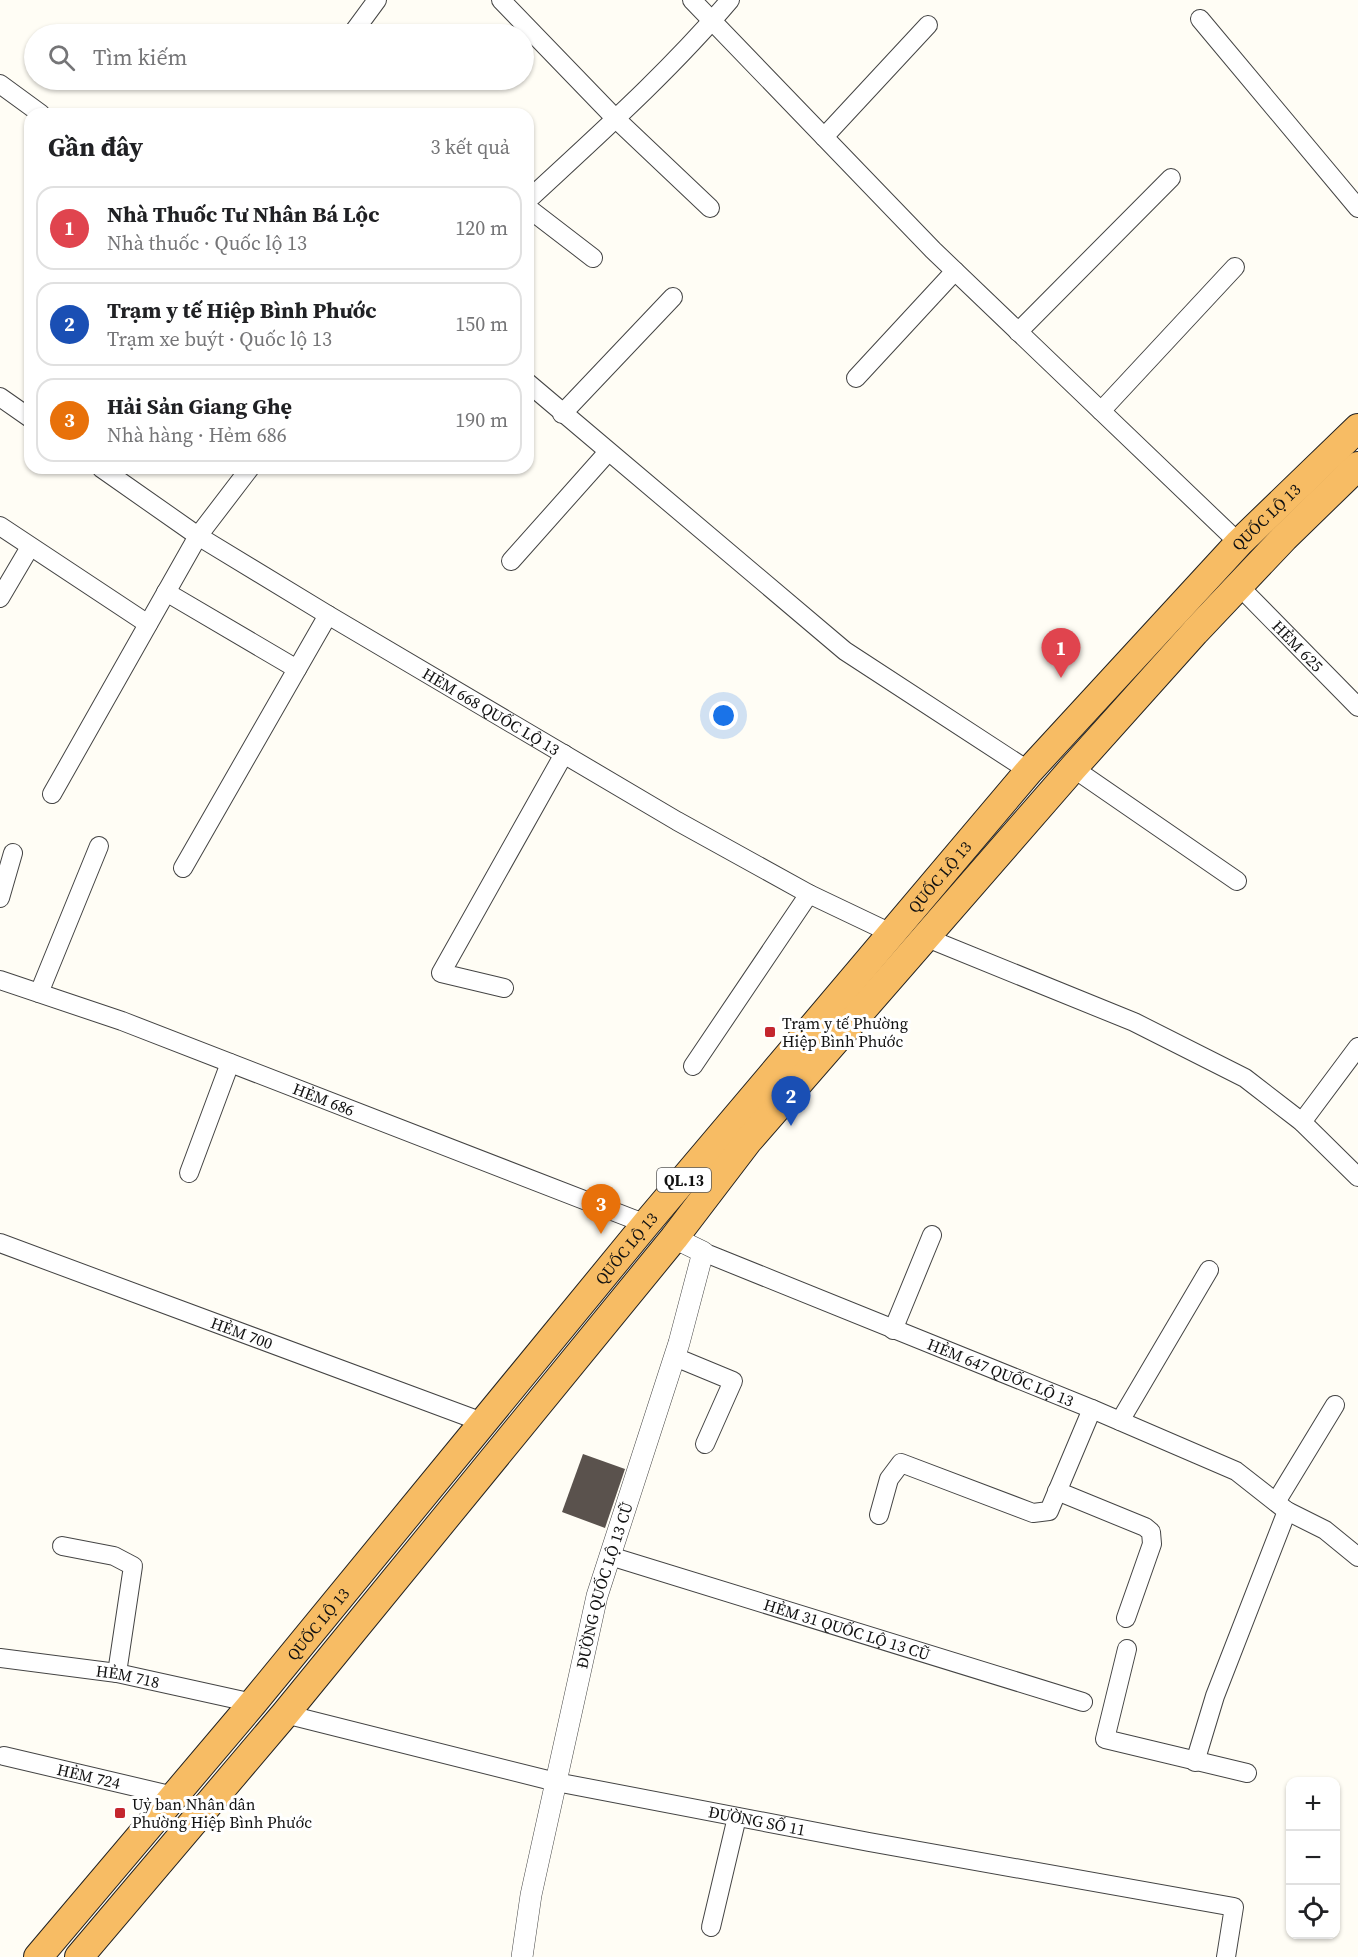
<!DOCTYPE html>
<html lang="vi">
<meta charset="utf-8">
<style>
:root{--surface:#fff;--page:#f6f6f6;--text:#202124;--muted:#757577;--line:#e0e0e0;--accent:#c4262e}
body{margin:0;font-family:"Source Serif 4",serif;background:var(--page);color:var(--text)}
.controls{position:absolute;right:18px;bottom:18px;display:grid;overflow:hidden;border-radius:12px;box-shadow:0 2px 4px #0004}
.controls button{width:54px;height:54px;display:grid;place-items:center;padding:0;border:0;border-bottom:2px solid var(--line);background:var(--surface);color:var(--text);font:30px sans-serif}
.you{position:absolute;left:724px;top:716px;width:21px;height:21px;margin:-15px;border:4px solid #fff;border-radius:50%;background:#1a73e8;box-shadow:0 0 0 9px #1a73e833}
.badge{display:grid;place-items:center;width:39px;height:39px;border-radius:50%;background:var(--accent);color:#fff;font-size:20px;font-weight:700}
.pin{position:absolute;translate:-50% -50px;filter:drop-shadow(0 2px 3px #0008)}
.pin::after{content:'';position:absolute;top:32px;width:21px;height:18px;background:inherit;clip-path:polygon(0 0,100% 0,50% 100%)}
.list{margin:0;padding:0;list-style:none}
h2{display:flex;justify-content:space-between;align-items:center;height:78px;margin:0;padding:0 24px;font-size:26px}
h2 small{font-size:20px;font-weight:400;color:var(--muted)}
.list li{display:grid;grid-template-columns:39px 1fr auto;gap:18px;align-items:center;box-sizing:border-box;height:84px;margin:0 12px 12px;padding:0 12px;border:2px solid var(--line);border-radius:18px}
.list b{display:block;font-size:22px;white-space:nowrap}
.list p{margin:0;font-size:20px;white-space:nowrap;color:var(--muted)}
.list em{font-size:20px;font-style:normal;color:var(--muted)}
.icon{flex:none;width:33px;height:33px;fill:none;stroke:currentColor;stroke-width:2;stroke-linecap:round;stroke-linejoin:round}
.map{position:relative;flex:none;width:1358px;height:1957px;overflow:hidden}
.search{position:absolute;background:var(--surface);box-shadow:0 2px 4px #0004;left:24px;top:24px;width:510px;height:66px;display:flex;align-items:center;gap:15px;box-sizing:border-box;padding:0 21px;border-radius:33px;color:var(--muted);font-size:22px}
.panel{position:absolute;background:var(--surface);box-shadow:0 2px 4px #0004;left:24px;top:108px;width:510px;height:366px;border-radius:18px}
.map>svg:first-child{display:block}
.building{fill:#5a524d}
.lines{fill:none;stroke-linecap:round;stroke-linejoin:round}
.minor-casing{stroke:#444;stroke-width:20}
.tertiary-casing{stroke:#444;stroke-width:22}
.trunk-casing{stroke:#222;stroke-width:30}
.minor{stroke:#fff;stroke-width:18}
.tertiary{stroke:#fff;stroke-width:21}
.trunk{stroke:#f7bc64;stroke-width:28}
.poi-dot{fill:#c4262e;stroke:#fff;stroke-width:2}
.labels{text-anchor:middle;dominant-baseline:central;stroke-width:6;stroke-linejoin:round;paint-order:stroke}
.shield{fill:#fff;stroke:#585858;stroke-width:1.5}
.shield-label{font-size:15px;font-weight:bold;fill:#111}
.street-label{font-size:16px;fill:#111;stroke:#fff}
.poi-label{font-size:16px;fill:#111;stroke:#fff;text-anchor:start}
</style>
<div class="map">
<svg width="1358" height="1957" viewBox="0 0 1358 1957">
<rect width="100%" height="100%" fill="#fffdf5"/>
<!-- building -->
<path class="building" d="M583,1454L625,1469L605,1528L562,1512Z"/>
<g class="lines">
<defs>
<g id="minor">
<path d="M501,0L615,118L710,208"/>
<path d="M692,0L933,250L1239,543"/>
<path d="M1200,19L1358,208"/>
<path d="M352,34L377,0"/>
<path d="M0,84L41,114"/>
<path d="M824,137L928,25"/>
<path d="M528,200C597,136 669,72 730,0"/>
<path d="M528,208L593,258"/>
<path d="M1018,332L1171,178"/>
<path d="M856,378L955,271"/>
<path d="M528,383L845,651L1029,771"/>
<path d="M0,397L30,418"/>
<path d="M1101,411L1235,267"/>
<path d="M562,414L673,297"/>
<path id="s1" d="M101,468L198,536L328,615L677,821L809,894L893,934"/>
<path d="M0,526L148,624"/>
<path d="M511,561L608,452"/>
<path id="s2" d="M1239,586L1358,707"/>
<path d="M166,592L297,669"/>
<path d="M0,598L30,547"/>
<path d="M1073,768L1237,881"/>
<path d="M52,794L198,536L250,468"/>
<path d="M183,868L328,615"/>
<path d="M0,898L13,853"/>
<path d="M927,938L1134,1022L1245,1078L1302,1122L1358,1177"/>
<path id="s3" d="M0,980L122,1021L646,1224"/>
<path d="M504,988L441,973L564,754"/>
<path d="M39,993L99,846"/>
<path d="M693,1066L809,894"/>
<path d="M1302,1122L1358,1047"/>
<path d="M189,1173L230,1063"/>
<path id="s4" d="M0,1243L485,1423"/>
<path id="s5" d="M703,1252L1092,1409L1236,1471L1287,1511L1325,1530L1358,1557"/>
<path d="M893,1330L932,1235"/>
<path d="M675,1357L733,1381L705,1444"/>
<path d="M1120,1421L1209,1270"/>
<path d="M1057,1491L1145,1527L1151,1532L1152,1544L1126,1618"/>
<path d="M1276,1502L1335,1405"/>
<path d="M879,1515L889,1479L901,1463L1033,1513L1049,1511L1092,1409"/>
<path d="M62,1546L114,1556L133,1566L117,1673"/>
<path id="s6" d="M610,1556L1083,1702"/>
<path d="M1127,1649L1105,1739L1247,1773"/>
<path id="s7" d="M0,1658L117,1673L253,1703"/>
<path id="s8" d="M285,1714L556,1782L869,1842L1234,1907L1226,1957"/>
<path id="s9" d="M4,1756L174,1796"/>
<path d="M1195,1762L1215,1696L1287,1511"/>
<path d="M711,1927L737,1817"/>
</g>
<g id="tertiary">
<path id="s10" d="M522,1957L531,1895L597,1596L679,1343L703,1252L674,1238"/>
</g>
<g id="trunk">
<path id="s11" d="M38,1957L253,1703L646,1224L1029,771L1239,543L1358,428"/>
<path d="M79,1957L285,1714L674,1238L748,1141L1073,768L1195,632L1284,538L1358,466"/>
</g>
</defs>
<!-- minor casing -->
<use href="#minor" class="minor-casing"/>
<!-- tertiary casing -->
<use href="#tertiary" class="tertiary-casing"/>
<!-- trunk casing -->
<use href="#trunk" class="trunk-casing"/>
<!-- minor -->
<use href="#minor" class="minor"/>
<!-- tertiary -->
<use href="#tertiary" class="tertiary"/>
<!-- trunk -->
<use href="#trunk" class="trunk"/>
</g>
<!-- markers -->
<g class="poi-dot">
<rect x="764" y="1026" width="12" height="12" rx="3"/>
<rect x="114" y="1807" width="12" height="12" rx="3"/>
</g>
<g class="labels">
<!-- shield labels -->
<rect class="shield" x="657" y="1168" width="54" height="24" rx="4.5"/>
<g class="shield-label">
<text x="684" y="1180">QL.13</text>
</g>
<!-- street labels -->
<g class="street-label">
<text stroke="none"><textPath href="#s11" startOffset="1893">QUỐC LỘ 13</textPath></text>
<text stroke="none"><textPath href="#s2" startOffset="84">HẺM 625</textPath></text>
<text stroke="none"><textPath href="#s1" startOffset="460">HẺM 668 QUỐC LỘ 13</textPath></text>
<text stroke="none"><textPath href="#s11" startOffset="1407">QUỐC LỘ 13</textPath></text>
<text stroke="none"><textPath href="#s3" startOffset="345">HẺM 686</textPath></text>
<text stroke="none"><textPath href="#s11" startOffset="921">QUỐC LỘ 13</textPath></text>
<text stroke="none"><textPath href="#s4" startOffset="258">HẺM 700</textPath></text>
<text stroke="none"><textPath href="#s5" startOffset="321">HẺM 647 QUỐC LỘ 13</textPath></text>
<text stroke="none"><textPath href="#s10" startOffset="381">ĐƯỜNG QUỐC LỘ 13 CŨ</textPath></text>
<text stroke="none"><textPath href="#s11" startOffset="435">QUỐC LỘ 13</textPath></text>
<text stroke="none"><textPath href="#s6" startOffset="248">HẺM 31 QUỐC LỘ 13 CŨ</textPath></text>
<text stroke="none"><textPath href="#s7" startOffset="129">HẺM 718</textPath></text>
<text stroke="none"><textPath href="#s9" startOffset="87">HẺM 724</textPath></text>
<text stroke="none"><textPath href="#s8" startOffset="484">ĐƯỜNG SỐ 11</textPath></text>
</g>
<!-- poi labels -->
<g class="poi-label">
<text x="782" y="1023">Trạm y tế Phường<tspan x="782" dy="18">Hiệp Bình Phước</tspan></text>
<text x="132" y="1804">Uỷ ban Nhân dân<tspan x="132" dy="18">Phường Hiệp Bình Phước</tspan></text>
</g>
</g>
</svg>
<div class="controls">
<button>+</button>
<button>−</button>
<button><svg class="icon" aria-label="locate" viewBox="0 0 24 24"><circle cx="12" cy="12" r="6"/><path d="M12 2v4M12 18v4M2 12h4M18 12h4"/></svg></button>
</div>
<div class="you"></div>
<div class="pin badge" style="left:1061px;top:678px;background:#e0444e">1</div>
<div class="pin badge" style="left:791px;top:1126px;background:#1a4fb4">2</div>
<div class="pin badge" style="left:601px;top:1234px;background:#e8710a">3</div>
<div class="search"><svg class="icon" aria-label="search" viewBox="0 0 24 24"><circle cx="10" cy="10" r="6"/><path d="M15 15l6 6"/></svg>Tìm kiếm</div>
<section class="panel">
<h2>Gần đây<small>3 kết quả</small></h2>
<ul class="list">
<li><span class="badge" style="background:#e0444e">1</span><div><b>Nhà Thuốc Tư Nhân Bá Lộc</b><p>Nhà thuốc · Quốc lộ 13</p></div><em>120 m</em></li>
<li><span class="badge" style="background:#1a4fb4">2</span><div><b>Trạm y tế Hiệp Bình Phước</b><p>Trạm xe buýt · Quốc lộ 13</p></div><em>150 m</em></li>
<li><span class="badge" style="background:#e8710a">3</span><div><b>Hải Sản Giang Ghẹ</b><p>Nhà hàng · Hẻm 686</p></div><em>190 m</em></li>
</ul>
</section>
</div>
